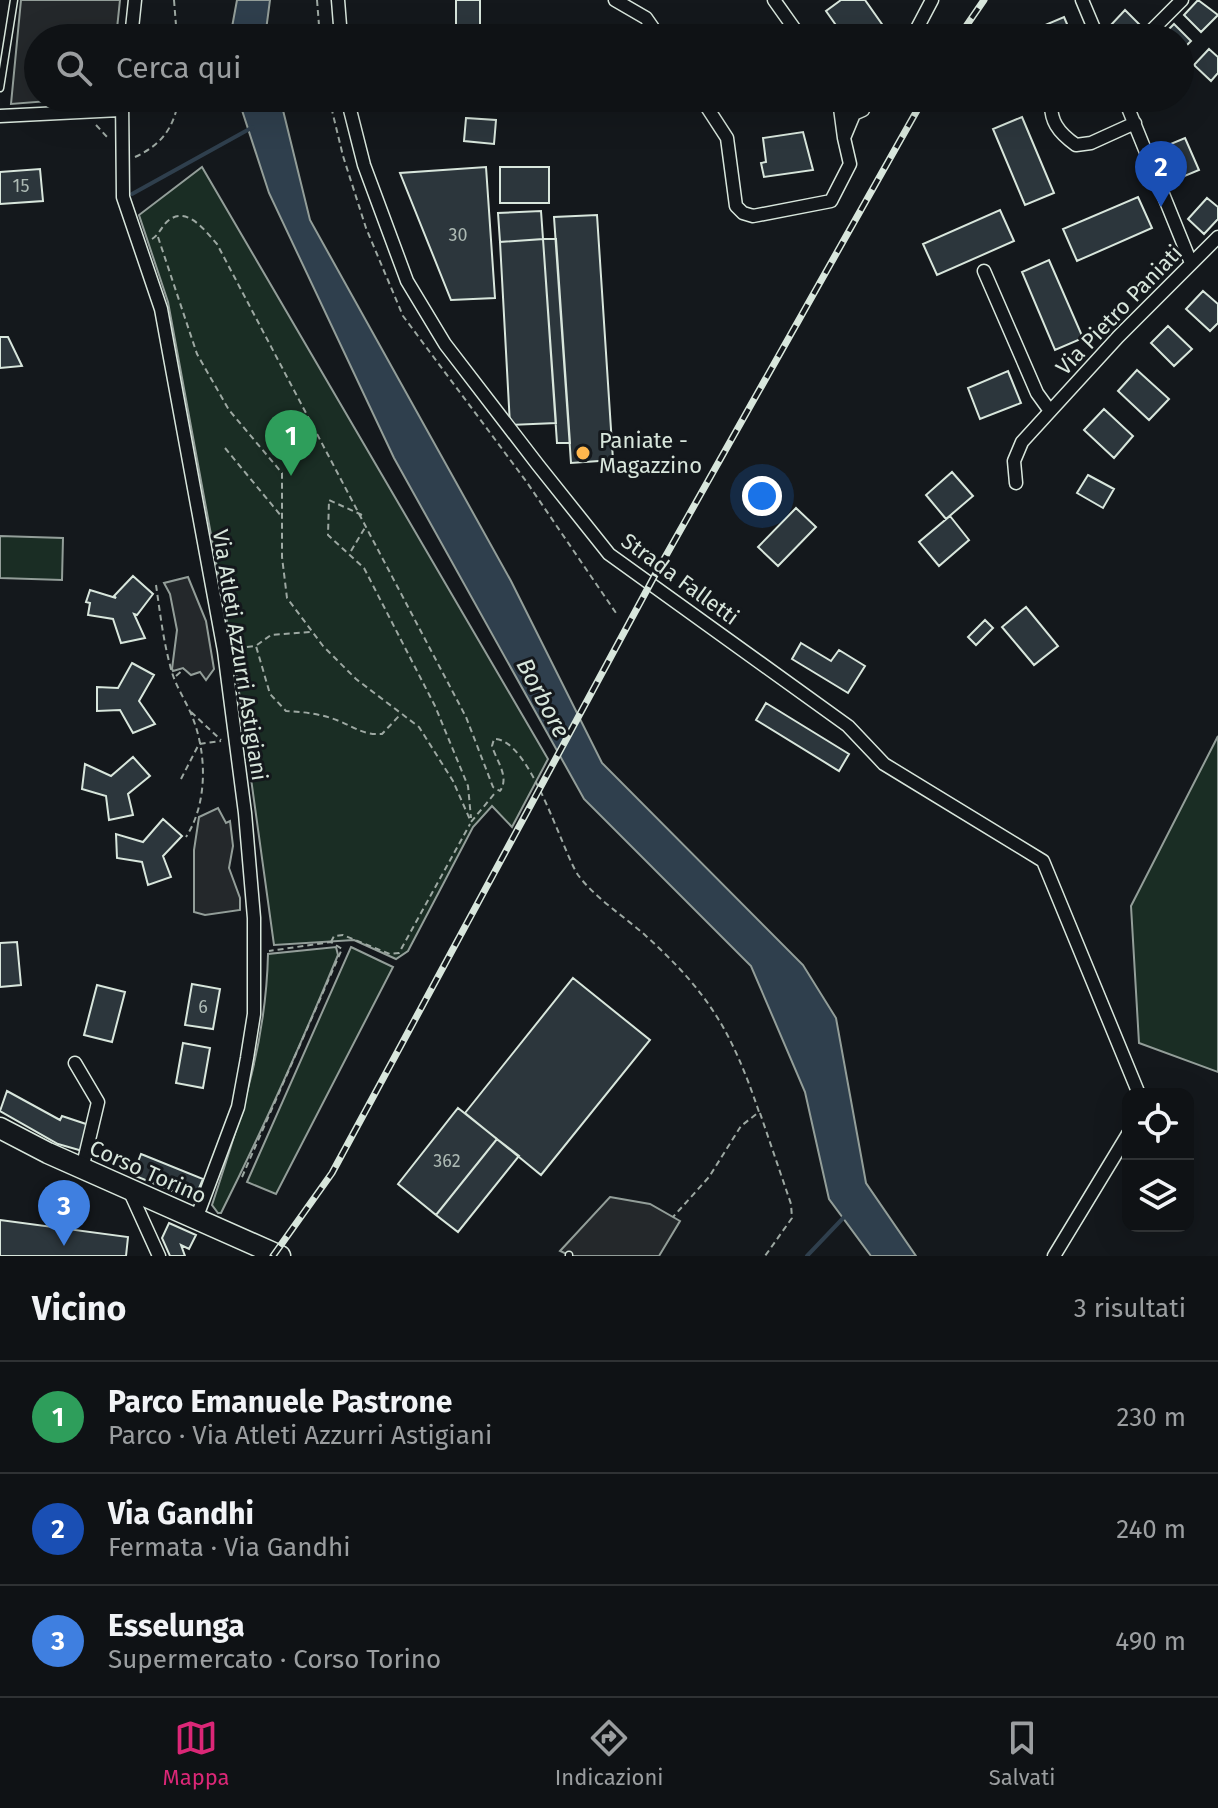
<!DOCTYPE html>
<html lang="it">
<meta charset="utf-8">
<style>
:root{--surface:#0f1215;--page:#181b1e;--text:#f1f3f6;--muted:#9b9ea0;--line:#2f3234;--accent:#db2777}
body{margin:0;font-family:"Fira Sans",sans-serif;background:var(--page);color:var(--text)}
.controls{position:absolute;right:24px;bottom:24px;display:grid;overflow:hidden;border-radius:16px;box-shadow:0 8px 32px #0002}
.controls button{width:72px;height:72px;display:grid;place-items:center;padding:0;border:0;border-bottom:2px solid var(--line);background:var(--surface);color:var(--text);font:40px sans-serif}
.you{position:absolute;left:762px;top:496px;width:28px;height:28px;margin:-20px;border:6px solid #fff;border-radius:50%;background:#1a73e8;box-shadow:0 0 0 12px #1a73e833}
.badge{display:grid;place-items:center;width:52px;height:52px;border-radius:50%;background:var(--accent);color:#fff;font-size:26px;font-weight:700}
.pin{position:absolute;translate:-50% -66px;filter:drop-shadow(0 2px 4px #0008)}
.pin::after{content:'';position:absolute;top:42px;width:28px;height:24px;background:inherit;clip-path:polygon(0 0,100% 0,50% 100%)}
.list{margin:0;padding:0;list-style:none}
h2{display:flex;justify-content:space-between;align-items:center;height:104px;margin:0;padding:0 32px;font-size:34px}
h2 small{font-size:26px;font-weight:400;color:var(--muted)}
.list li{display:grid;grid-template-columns:52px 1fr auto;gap:24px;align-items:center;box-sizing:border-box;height:112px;padding:0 32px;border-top:2px solid var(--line)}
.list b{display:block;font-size:30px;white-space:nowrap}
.list p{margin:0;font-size:26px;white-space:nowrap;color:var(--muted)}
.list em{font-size:26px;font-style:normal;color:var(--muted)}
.icon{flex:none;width:44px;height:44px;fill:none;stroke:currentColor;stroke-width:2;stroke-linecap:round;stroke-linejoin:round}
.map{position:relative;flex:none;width:1218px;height:1256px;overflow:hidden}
.search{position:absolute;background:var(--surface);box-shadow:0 8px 32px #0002;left:24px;right:24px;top:24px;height:88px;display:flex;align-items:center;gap:20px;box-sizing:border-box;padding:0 28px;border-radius:44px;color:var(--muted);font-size:30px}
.sheet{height:440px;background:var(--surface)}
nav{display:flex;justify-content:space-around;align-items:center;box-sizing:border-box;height:112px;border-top:2px solid var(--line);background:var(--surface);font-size:22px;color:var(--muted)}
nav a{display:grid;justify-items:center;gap:4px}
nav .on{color:var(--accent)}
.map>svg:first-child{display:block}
.green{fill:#1a2d24;stroke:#939e99;stroke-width:2}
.parking{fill:#24282b;stroke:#939e99;stroke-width:2}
.water{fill:#2f3f4d;stroke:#939e99;stroke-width:2}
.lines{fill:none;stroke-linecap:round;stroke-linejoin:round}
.stream{stroke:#2f3f4d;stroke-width:4}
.building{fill:#2c363c;stroke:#d8e6dc;stroke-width:2}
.lane-casing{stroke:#d8e6dc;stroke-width:9}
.street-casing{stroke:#d8e6dc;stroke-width:15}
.primary-casing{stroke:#d8e6dc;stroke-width:23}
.path{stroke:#9da8a2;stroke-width:2;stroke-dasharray:6 4;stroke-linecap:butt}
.lane{stroke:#14181c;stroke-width:6}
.street{stroke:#14181c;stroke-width:12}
.primary{stroke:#14181c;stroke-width:20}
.rail-casing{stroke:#d8e6dc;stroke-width:7}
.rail{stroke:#14181c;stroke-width:4;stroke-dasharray:12;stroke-linecap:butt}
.poi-dot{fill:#ffb74d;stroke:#14181c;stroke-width:3}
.labels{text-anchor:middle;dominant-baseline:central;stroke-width:6;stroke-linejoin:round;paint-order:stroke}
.number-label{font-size:18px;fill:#adbab4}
.street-label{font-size:22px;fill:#d8e6dc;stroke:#14181c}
.poi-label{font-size:22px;fill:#d8e6dc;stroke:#14181c;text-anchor:start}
.water-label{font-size:24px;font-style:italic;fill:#d8e6dc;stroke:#14181c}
</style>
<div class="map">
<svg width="1218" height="1256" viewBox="0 0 1218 1256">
<rect width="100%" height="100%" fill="#14181c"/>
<!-- green -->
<path class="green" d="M202,167L548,759L512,827L492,806L473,827L408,951L396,959L354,940L274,945L236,670L168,302L139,215Z
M0,536L63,538L62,580L0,578Z
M1218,736V1072L1139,1043L1131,906Z
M336,947L338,955C302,1042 263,1129 221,1213H218L212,1205C240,1119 266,1046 268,954Z
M351,947L393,967L276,1194L247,1182Z"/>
<!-- parking -->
<path class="parking" d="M21,0H120L116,38H38V98H87L11,104Z
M188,577L206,621L214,669L206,680L200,672L191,675L183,668L173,671L172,669L177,630L170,594L164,583Z
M218,808L226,823L230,821L233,846L229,868L240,898V910L205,915L194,912V850L199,817Z
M610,1197L650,1204L680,1221L659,1256H571L560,1251Z"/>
<!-- water -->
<path class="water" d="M237,0H270L265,38H230Z
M238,98H280L310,220L511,581L602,763L803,965L836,1018L866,1183L916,1256H871L829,1199L805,1092L751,966L584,799L394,458L269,193Z"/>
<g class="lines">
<!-- stream -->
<path class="stream" d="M132,194L253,127
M807,1256L847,1214"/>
</g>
<!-- building -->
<path class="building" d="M456,0H480V27H456Z
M841,0H865L884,27L872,35L869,31L859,38H845L826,11Z
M1198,0L1218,15L1201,32L1184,15Z
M1125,10L1142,27L1131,38H1121L1110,26Z
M1064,17L1073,38H1026L1024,34Z
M1174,24L1191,41L1180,52V38H1160Z
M1209,49L1218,57V73L1211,81L1194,65Z
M1022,117L1054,193L1025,205L993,129Z
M466,118L496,120L494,144L464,141Z
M803,132L813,170L764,177L761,163L766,162L763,138Z
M1185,138L1199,170L1175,180L1161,148Z
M486,167L495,298L451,300L400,173Z
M500,167H549V203H500Z
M40,169L43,201L0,204V172Z
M1138,197L1152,228L1077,261L1063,229Z
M1207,198L1218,207V219L1204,234L1188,219Z
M1000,210L1014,241L937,275L923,244Z
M541,211L543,239L500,242L498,213Z
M597,215L613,460L571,463L554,217Z
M543,239H556L570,443H557Z
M543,239L556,423L510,425L500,242Z
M1049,260L1083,338L1055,350L1022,272Z
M1203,291L1218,304V323L1210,331L1186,309Z
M1168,326L1192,349L1174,366L1151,343Z
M0,337H8L22,366L0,368Z
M1137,370L1169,399L1149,420L1118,391Z
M1008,371L1021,403L980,419L968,388Z
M1104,409L1133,436L1114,458L1084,430Z
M952,472L973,496L946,519L926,495Z
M1088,475L1114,489L1103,508L1077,493Z
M796,508L816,527L778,566L758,547Z
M950,516L969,540L939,566L919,542Z
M133,576L153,594L137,615L134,614L145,638L121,643L113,619L88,615L90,603L86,602L90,590L116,598L114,596Z
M1026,607L1058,646L1034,665L1002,627Z
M985,620L993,628L976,645L968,637Z
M801,643L831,661L839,650L865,666L848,693L792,659Z
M132,663L154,675L139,701L155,724L133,733L120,710L97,711V687L118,688Z
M766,703L849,754L839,771L756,720Z
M133,757L150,776L128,794L133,815L109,820L106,796L82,789L85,764L111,776Z
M163,819L182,836L163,856L171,877L148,885L142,862L117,858L116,834L143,842Z
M17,942L21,985L0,987V943Z
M573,978L650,1040L541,1175L465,1113Z
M192,984L220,989L213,1029L185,1025Z
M97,985L125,992L112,1042L84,1035Z
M183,1043L210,1048L203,1088L176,1083Z
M7,1091L60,1120L62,1116L92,1126L86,1152L58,1144L0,1111Z
M458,1108L497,1139L436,1215L398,1184Z
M497,1139L519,1156L458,1232L436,1215Z
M141,1154L203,1179L194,1200L133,1175Z
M0,1220L128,1237L126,1256H0Z
M169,1223L196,1235L189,1249L181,1245L185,1256H170L162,1238Z"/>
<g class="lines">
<defs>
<path id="lane" d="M0,88L14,0
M569,1256V1255"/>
<path id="street" d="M338,0L341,38
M615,0L646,18L660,38
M774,0L801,38
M1082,0L1098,38
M131,38L135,0
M912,38L932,0
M1144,38L1182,0
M122,98L123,197L161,309L224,651L245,813L254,918V1014L247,1058L238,1107L196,1219
M347,98L364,165L407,281L445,344L538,465L609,554L848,726L884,764L1043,861L1139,1094
M701,98L727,138L736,206L743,213L753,216L831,201L850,164L844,138
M837,98L840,108L854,114L863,110L867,98
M1052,98C1048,120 1059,133 1076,145L1091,143L1135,123
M1124,98L1191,263
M994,99L997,98
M840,108L844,138L854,114
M0,116L120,110
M984,271L1037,393L1050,411
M1016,483L1014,461L1022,442L1118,337L1218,237
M75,1063L98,1102L82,1169
M129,1190L159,1256
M1054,1256L1128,1134"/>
<path id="primary" d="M0,1128L48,1153L280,1256"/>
</defs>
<!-- lane casing -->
<use href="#lane" class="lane-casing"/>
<!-- street casing -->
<use href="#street" class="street-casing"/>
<!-- primary casing -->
<use href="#primary" class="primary-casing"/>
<!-- path -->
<path class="path" d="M174,0L177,38
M317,0L320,38
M329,98L343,156L366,228L403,316L526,481L616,613
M96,125L108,138
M135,157C163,144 174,127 179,98
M158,237L197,354L229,410L282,473V557L287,598L323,646L356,679L419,727L453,781L471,822L495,793
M152,239C160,234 162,225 169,220C188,206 206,232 217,244L466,717L493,787L500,791C510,777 496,760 492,746L494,739C530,738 562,851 578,875C595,898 625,917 646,936C709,993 732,1032 759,1112L741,1126L709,1177L673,1217
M225,448L282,517
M362,515L329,500L328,535L364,568L435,706L468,786L471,818
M351,551L366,526
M156,585C160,612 163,639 170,665C174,684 185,699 192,716C207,753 208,803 186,837
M257,645L271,635L311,632
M237,648L256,646L270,694L286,711C305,712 322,714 339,721C356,728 363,735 382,734L399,716
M176,676L184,669
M191,712L221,740
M181,779L199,744L221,741
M331,942L334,936L343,935L390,954L399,953L470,824
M760,1113L791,1204L792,1218L765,1256
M242,1177L342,949L331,942L269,951"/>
<!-- lane -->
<use href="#lane" class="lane"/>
<!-- street -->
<use href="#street" class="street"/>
<!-- primary -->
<use href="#primary" class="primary"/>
<defs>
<path id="rail" d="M958,38L984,0
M273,1256L332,1173L655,575L924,98"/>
</defs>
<!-- rail casing -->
<use href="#rail" class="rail-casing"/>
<!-- rail -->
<use href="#rail" class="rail"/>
</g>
<!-- markers -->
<circle class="poi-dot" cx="583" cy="453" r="8"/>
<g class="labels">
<!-- number labels -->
<g class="number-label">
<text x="21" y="186">15</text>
<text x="458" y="235">30</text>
<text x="203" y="1007">6</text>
<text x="447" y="1161">362</text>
</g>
<!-- street labels -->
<g class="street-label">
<text transform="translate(1119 310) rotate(-46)">Via Pietro Paniati</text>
<text transform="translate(680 579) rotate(36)">Strada Falletti</text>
<text transform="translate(240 655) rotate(81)">Via Atleti Azzurri Astigiani</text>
<text transform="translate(148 1172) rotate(24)">Corso Torino</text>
</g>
<!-- poi labels -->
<g class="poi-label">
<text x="599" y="440">Paniate -<tspan x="599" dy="25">Magazzino</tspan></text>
</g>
<!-- water labels -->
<g class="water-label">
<text transform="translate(543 698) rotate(62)">Borbore</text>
</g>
</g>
</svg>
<div class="controls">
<button><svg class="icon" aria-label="locate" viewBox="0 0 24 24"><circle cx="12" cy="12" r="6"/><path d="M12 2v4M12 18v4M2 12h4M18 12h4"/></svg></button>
<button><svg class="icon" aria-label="layers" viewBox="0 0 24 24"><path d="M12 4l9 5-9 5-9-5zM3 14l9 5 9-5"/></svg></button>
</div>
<div class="you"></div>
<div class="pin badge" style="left:291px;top:476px;background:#2e9e5b">1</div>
<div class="pin badge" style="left:1161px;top:207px;background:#1a4fb4">2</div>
<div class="pin badge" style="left:64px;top:1246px;background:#3f7fe0">3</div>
<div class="search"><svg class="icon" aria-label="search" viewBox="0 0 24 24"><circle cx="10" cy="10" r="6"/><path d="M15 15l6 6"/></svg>Cerca qui</div>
</div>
<section class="sheet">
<h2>Vicino<small>3 risultati</small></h2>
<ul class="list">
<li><span class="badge" style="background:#2e9e5b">1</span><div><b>Parco Emanuele Pastrone</b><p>Parco · Via Atleti Azzurri Astigiani</p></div><em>230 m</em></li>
<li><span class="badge" style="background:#1a4fb4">2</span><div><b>Via Gandhi</b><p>Fermata · Via Gandhi</p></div><em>240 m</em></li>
<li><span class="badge" style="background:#3f7fe0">3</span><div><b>Esselunga</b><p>Supermercato · Corso Torino</p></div><em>490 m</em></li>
</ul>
</section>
<nav>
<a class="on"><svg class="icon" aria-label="map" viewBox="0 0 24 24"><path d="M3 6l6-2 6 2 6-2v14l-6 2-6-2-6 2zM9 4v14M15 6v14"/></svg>Mappa</a>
<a><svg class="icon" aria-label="directions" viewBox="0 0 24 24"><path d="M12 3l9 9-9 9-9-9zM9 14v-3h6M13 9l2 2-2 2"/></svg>Indicazioni</a>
<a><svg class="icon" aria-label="saved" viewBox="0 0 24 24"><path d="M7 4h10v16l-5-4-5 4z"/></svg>Salvati</a>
</nav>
